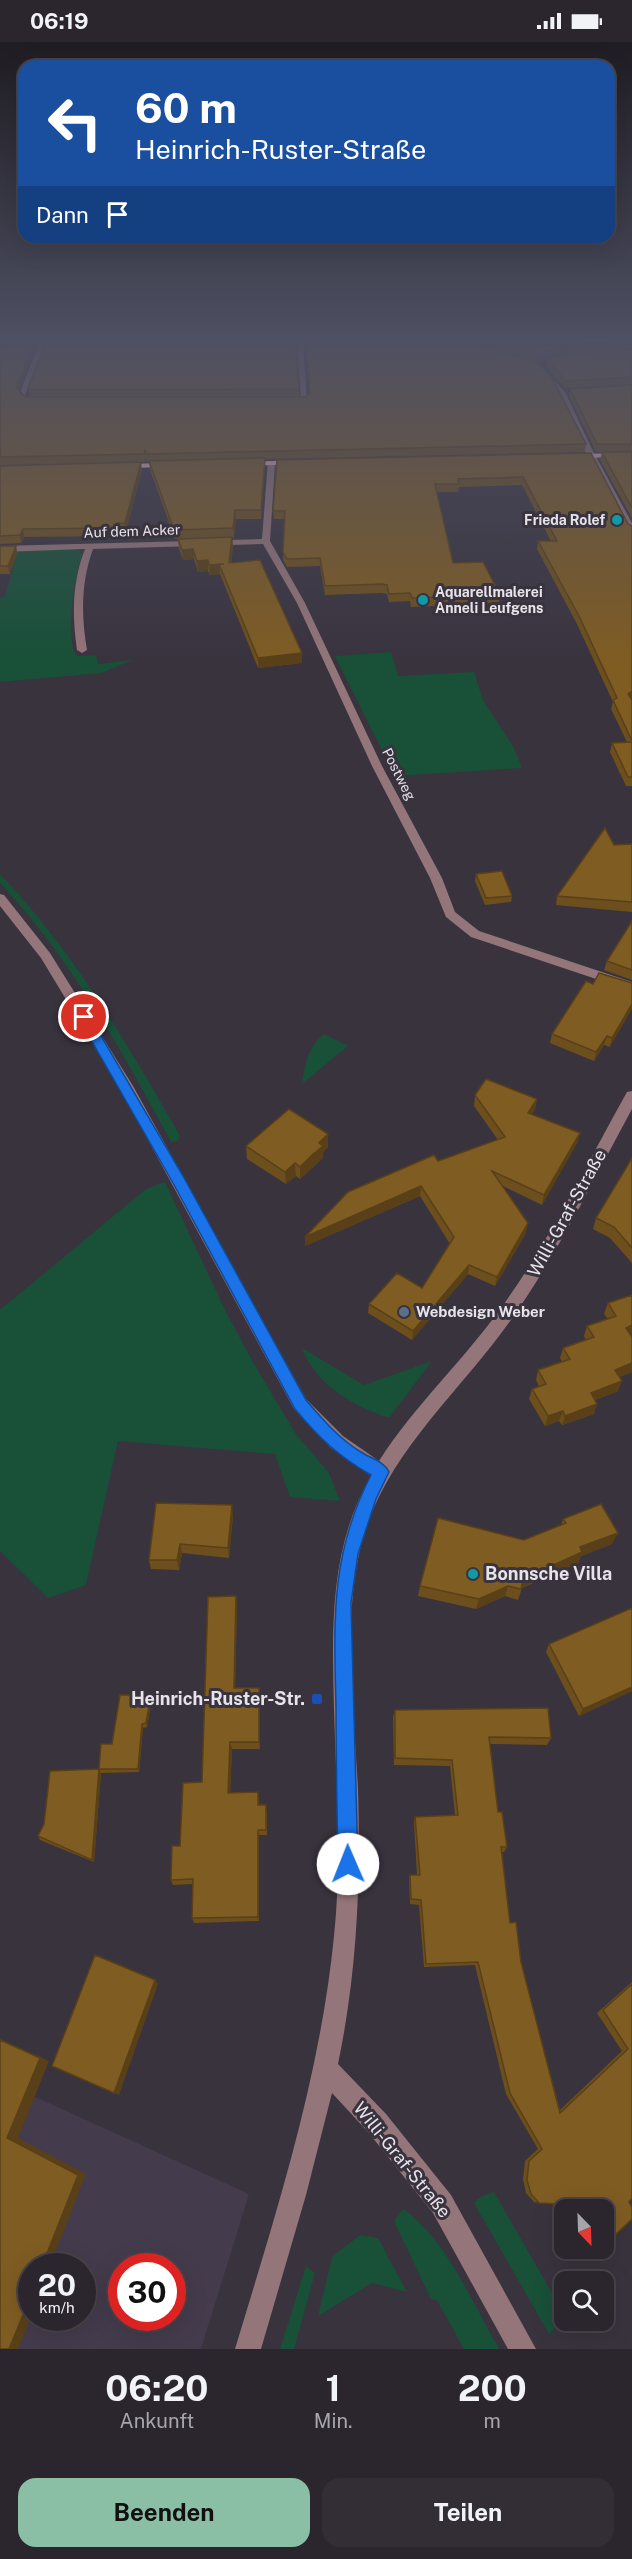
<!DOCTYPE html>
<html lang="de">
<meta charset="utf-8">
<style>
:root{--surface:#2b262e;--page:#332e36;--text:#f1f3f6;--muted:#a6a5aa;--line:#47434a;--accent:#8abfa5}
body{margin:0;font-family:"Public Sans",sans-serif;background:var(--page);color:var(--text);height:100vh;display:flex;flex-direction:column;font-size:22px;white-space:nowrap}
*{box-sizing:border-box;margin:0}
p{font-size:20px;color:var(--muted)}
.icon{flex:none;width:33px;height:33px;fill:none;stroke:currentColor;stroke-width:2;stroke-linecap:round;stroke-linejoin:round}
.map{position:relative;height:2307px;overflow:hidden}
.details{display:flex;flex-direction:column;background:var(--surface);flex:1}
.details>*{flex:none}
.guide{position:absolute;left:18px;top:18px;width:597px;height:183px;border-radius:18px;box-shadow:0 6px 24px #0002,0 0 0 2px var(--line);background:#1a4fa0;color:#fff;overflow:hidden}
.needle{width:39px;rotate:157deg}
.controls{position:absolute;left:554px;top:2157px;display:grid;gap:12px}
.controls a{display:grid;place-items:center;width:60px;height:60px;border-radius:12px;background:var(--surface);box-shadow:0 6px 24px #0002,0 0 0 2px var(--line);font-size:30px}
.speed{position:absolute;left:18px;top:2211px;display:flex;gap:12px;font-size:30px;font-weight:700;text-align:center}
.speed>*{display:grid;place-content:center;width:78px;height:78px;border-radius:50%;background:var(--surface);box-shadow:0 6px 24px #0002,0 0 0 2px var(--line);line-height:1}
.speed small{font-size:15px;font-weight:400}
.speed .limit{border:9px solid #d22;background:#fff;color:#111}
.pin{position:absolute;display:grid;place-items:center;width:51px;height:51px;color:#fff;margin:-26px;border:3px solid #fff;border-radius:50%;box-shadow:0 2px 6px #0007}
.me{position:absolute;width:66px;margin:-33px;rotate:359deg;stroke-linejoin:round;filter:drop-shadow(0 0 4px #0008)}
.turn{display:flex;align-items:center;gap:21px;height:126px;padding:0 18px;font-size:27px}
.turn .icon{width:78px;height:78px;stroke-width:2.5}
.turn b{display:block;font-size:42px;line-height:51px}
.then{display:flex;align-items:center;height:57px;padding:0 18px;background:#0003;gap:12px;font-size:22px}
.eta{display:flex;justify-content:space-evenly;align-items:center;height:102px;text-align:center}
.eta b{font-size:36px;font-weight:700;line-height:42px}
.action{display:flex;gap:12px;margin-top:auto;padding:12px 18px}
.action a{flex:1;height:69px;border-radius:18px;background:var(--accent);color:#111;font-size:24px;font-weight:700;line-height:69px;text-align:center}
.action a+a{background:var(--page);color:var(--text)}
.status{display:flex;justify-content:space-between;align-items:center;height:42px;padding:0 30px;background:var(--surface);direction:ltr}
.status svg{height:16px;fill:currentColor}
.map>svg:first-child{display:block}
.built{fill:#443b4c;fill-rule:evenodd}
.green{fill:#185038}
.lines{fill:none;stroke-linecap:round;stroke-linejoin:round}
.minor{fill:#947579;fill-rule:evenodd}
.major{fill:#f1b3bc;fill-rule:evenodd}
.wall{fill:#6d4f1d}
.shaded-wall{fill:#594018}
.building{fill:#7f5c22;stroke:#594018;stroke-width:1.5}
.route{fill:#1a73e8;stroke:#114b97;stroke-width:1.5}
.culture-dot{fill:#0f9aa8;stroke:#39333e;stroke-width:2}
.service-dot{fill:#5c6f8a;stroke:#39333e;stroke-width:2}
.transit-dot{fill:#1a4fb4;stroke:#39333e;stroke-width:2}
.labels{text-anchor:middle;stroke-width:6;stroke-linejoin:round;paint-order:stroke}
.far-poi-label{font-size:14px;font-weight:bold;fill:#e7e3ea;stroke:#39333e;text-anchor:end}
.far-street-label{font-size:14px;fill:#e7e3ea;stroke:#39333e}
.poi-label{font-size:15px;font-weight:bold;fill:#e7e3ea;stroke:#39333e;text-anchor:start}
.near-street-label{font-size:18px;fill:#e7e3ea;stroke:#39333e}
.near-poi-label{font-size:18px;font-weight:bold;fill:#e7e3ea;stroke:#39333e;text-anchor:start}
</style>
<div class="status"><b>06:19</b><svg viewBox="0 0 49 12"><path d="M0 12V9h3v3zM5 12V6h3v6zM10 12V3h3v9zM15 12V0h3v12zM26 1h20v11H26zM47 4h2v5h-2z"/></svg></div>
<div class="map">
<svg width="632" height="2307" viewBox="0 0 632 2307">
<rect width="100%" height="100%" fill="#39333e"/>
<path class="built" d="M0,2039L249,2152L201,2307H0ZM32,2224H82V2276H32ZM122,2224H172V2276H122Z"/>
<path class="green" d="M71,507L80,509L82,513C74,534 66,591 75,612L78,614L96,613L98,622L133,618L101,631L0,640V556L5,555L17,512L12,509Z
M391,610L398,634L474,630L483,658L514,706L522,726L395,734L335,614Z
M0,832C74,910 127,1001 180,1094L178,1099L171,1100C122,1009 71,917 0,841Z
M324,992L348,1004L302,1042C305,1022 308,1005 324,992Z
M165,1140L226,1270L253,1320L296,1392L329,1431L340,1459L290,1455L275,1412L118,1399L86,1543L48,1556L0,1509V1268L146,1147Z
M302,1306L364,1343L432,1319L389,1376C353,1364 316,1343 302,1306Z
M494,2150L564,2272V2277L549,2292L474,2161L482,2154Z
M403,2167C446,2196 473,2262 499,2307H464L437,2258L431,2257L394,2179Z
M360,2193L378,2196L407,2250L372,2241L318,2274L332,2215Z
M306,2224L315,2231L294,2307H280Z"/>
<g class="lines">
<path class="minor" d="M51,298L70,300L47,302L44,305L25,353L27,356L39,360L36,362L22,359L19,353L39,302L0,303V299Z
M275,298L328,300L303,301L307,359L285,358L301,356L297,301H277Z
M537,324H541L565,350L593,409L632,481V491L628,489L585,409L559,351Z
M268,419L275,421L270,499L305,561L382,724L442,836L455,870L479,889L632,940V949L471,895L446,875L430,836L372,724L297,561L263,502L93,507C81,540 81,573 87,608L82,611L77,608C72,573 72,540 85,507L0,510V504L262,497Z
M0,852L4,853L50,911L133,1044L306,1357L343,1394L379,1419C414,1364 463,1319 501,1266C550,1198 586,1123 627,1050L632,1049V1067C594,1137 559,1209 513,1275C461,1350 384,1412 361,1503C342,1582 354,1668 358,1747C361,1840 357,1931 338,2022L386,2072L451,2153L536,2307H508L433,2171L368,2090L332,2051L306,2153L261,2307H235C276,2171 320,2036 334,1894C342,1819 336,1742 334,1667C332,1586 329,1506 371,1434L331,1406L294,1367L122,1050L41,916L0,864Z"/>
<path class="major" d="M632,411V415L572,416L568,414L572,412Z
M296,418L299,422L245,424L241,422L245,420Z
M170,421L173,425L122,426L118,424L122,422Z"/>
</g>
<path class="wall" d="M0,298L36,305L19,348L25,355H305L310,351L305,298H632V306L569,310L537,319L510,313L482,302L586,402L585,410L265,417V425L261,477H236L234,495L232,496L233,505L231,521L302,621L258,626L220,532L210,533L208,529L198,530L194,517L183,518L179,507L178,497H175L150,428L149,419L147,420L145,416V420L0,423Z
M632,307V342L565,346L546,325L547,318Z
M632,343V409L596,410L569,354L570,347Z
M28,346L299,347V354L31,355L29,352Z
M602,410H632V476L600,418Z
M591,411L628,482L631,657L632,658V744H626L610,710L612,701L627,700L611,667L613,660L577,582L537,507L538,499H551L522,443L459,445L458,450H436L453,521L500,553L499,561L411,565L410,559L389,560L387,552L382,551L325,553L320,524L287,525L283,518L284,477H274L273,469Z
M0,424L142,428L126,489H118L117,494L24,495L21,501L0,502Z
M0,504H16L17,512L10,532H0Z
M632,802V870L556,863L557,854L614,803Z
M476,832L512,854L511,860L485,863L475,839Z
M632,879V938L604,928L607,919Z
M632,941L610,1005L604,1003L594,1019L550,1001L552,992L593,942Z
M475,1053L537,1057L535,1067L532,1072L580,1091L577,1101L542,1163L503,1144L526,1191L495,1244L468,1232L412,1298L368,1271L369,1262L422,1246L450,1202L420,1154L305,1204L438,1119L498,1098L474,1064Z
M246,1104L328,1105L323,1110V1116L300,1137L296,1134L286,1142L247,1117Z
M632,1116V1221L610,1196L593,1187L596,1176Z
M608,1261L632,1295V1330L619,1335L618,1349L595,1358L594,1372L562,1383L559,1379L545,1384L529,1357L532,1347L539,1344L536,1338L538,1328L562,1320L560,1316L563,1306L586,1298L584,1294L587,1284L608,1277L604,1272Z
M233,1473L229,1516L182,1511L179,1528L151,1527L149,1518Z
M563,1477L612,1502L581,1514L578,1521L522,1546L518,1558L505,1554L476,1567L418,1554L420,1544L524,1498L561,1483Z
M237,1563L235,1646L260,1654V1707H232L230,1751L259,1756V1763L267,1770V1793H259V1879L194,1881L192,1876L193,1842L173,1843L171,1838L202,1740Z
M549,1602L632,1649L579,1674L546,1610Z
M151,1653L152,1657L147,1685L143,1686L139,1730L101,1731L94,1820L40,1798L38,1794L99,1727L112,1702Z
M395,1668L551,1696L547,1703L490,1702L498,1770L507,1805L504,1810H502L510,1881L560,2068L622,2009L597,1971L632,1940V2156L629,2160L612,2196L605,2194L603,2190V2168H564V2181L552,2162L534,2160L526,2151L523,2137L525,2119L538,2107L506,2052L475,1923L424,1925L419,1863L410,1862L409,1838L410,1833H417L414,1781L415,1775L455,1773L450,1724L394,1723L393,1675Z"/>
<path class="shaded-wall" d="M35,298L36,305L17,352L16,345Z
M570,303L569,310L537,319L538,312Z
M265,416V425L261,477V468Z
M141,420L142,428L126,489L125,481Z
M235,468L236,477L234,495L233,486Z
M117,481L118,489L117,494L116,486Z
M23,487L24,495L21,501L20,493Z
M232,495L233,505L230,531L229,521Z
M16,504L17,512L10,532L8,524Z
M193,507L194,517L183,518L182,508Z
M208,518V529L198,530L197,519Z
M219,522L220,532L210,533L209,523L224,522Z
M302,611V621L258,626V616Z
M632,649V656L626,660L628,652Z
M632,962V967L610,1005L612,996Z
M607,994L604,1003L594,1019L596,1010Z
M537,1057L535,1067L526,1081L528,1071Z
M580,1091L577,1101L542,1163L544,1153Z
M328,1092V1105L323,1110V1116L300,1137V1125L319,1101Z
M295,1121L296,1134L286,1142L285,1130Z
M421,1144L420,1154L305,1204V1195Z
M528,1181L526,1191L495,1244L497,1235Z
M469,1223L468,1232L412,1298L413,1289Z
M632,1283V1292L622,1296L626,1286Z
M632,1321V1330L611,1338L615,1328Z
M622,1339L618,1349L587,1361L591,1351Z
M597,1362L594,1372L562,1383L565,1374Z
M563,1369L559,1379L545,1384L548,1374Z
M232,1463L233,1473L229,1516L228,1506Z
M618,1491L612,1502L581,1514L578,1521L519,1547L523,1537L580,1505Z
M180,1502L182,1511L179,1528L177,1518Z
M508,1544L505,1554L476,1567L479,1557Z
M236,1554L237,1563L235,1654L234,1646Z
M632,1645V1649L579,1674L583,1667Z
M259,1646L260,1654V1707L259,1700Z
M151,1653L152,1657L147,1685L146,1681Z
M142,1682L143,1686L139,1730L138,1727Z
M230,1700L232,1707L230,1757L228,1751Z
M99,1727L101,1731L94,1820L92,1818Z
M258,1788L259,1793V1879L258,1875Z
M155,1938L158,1942L119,2053L114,2051Z
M0,1997L49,2019L18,2096L86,2132L50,2224H42L7,2096Z
M32,2251V2272L18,2307H9Z"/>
<path class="building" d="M0,298H35L16,345L25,355H305L310,351L306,298H472L505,312L535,319L551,334L586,402L146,412L145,408L144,412L0,415Z
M205,298H295L299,347L30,348L28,346L47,299Z
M489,298H632V299L570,303L538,312L510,306Z
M632,307V335L566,339L547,318L570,311Z
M632,343V402H597L570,347Z
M602,410H632V466Z
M591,411L628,482L632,484V649L628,652L632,658V699L613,658L617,656L579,574L538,499H557L523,435L458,437L459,442H435L453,521L483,520L500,553L412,556L410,551L389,552L387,543L382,542L325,544L320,516L287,517L283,510L285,469H273L277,418Z
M265,416L261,468H235L233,486L174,488L149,419Z
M141,420L125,481H117L116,486L23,487L20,493L0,494V424Z
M232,495L229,521L260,518L302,611L258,616L219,522H224L209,523L208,518L197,519L193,507L182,508L178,497Z
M0,504H16L8,524H0Z
M632,700V735H628L612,701Z
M605,786L614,803L632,802V860L557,854Z
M502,829L512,854L486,856L476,832Z
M632,879V928L607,919Z
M599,931L632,941V962L612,996L607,994L596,1010L552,992L586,939L593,942Z
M486,1037L537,1057L528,1071L580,1091L544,1153L492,1129L528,1181L497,1235L469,1223L413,1289L369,1262L397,1231L422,1246L454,1195L421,1144L305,1195L348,1150L434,1113L438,1119L505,1095L475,1053Z
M289,1067L328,1092L319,1101L323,1104L311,1114L300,1125L295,1121L285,1130L246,1104Z
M632,1116V1206L614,1185L596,1176Z
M632,1253V1283L626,1286L632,1295V1321L615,1328L622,1339L591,1351L597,1362L565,1374L563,1369L548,1374L532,1347L546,1342L538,1328L570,1317L563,1306L594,1295L587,1284L616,1274L608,1261Z
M156,1461L232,1463L228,1506L180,1502L177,1518H149Z
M601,1462L618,1491L580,1505L582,1510L523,1537L521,1547L508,1544L479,1557L420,1544L438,1476L524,1498L566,1481L563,1477Z
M236,1554L234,1646H259V1700H230L228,1751L258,1750V1763H266V1788H258V1875L192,1876L193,1837L171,1838L172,1804H180L183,1741L202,1740L208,1555Z
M632,1566V1645L583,1667L549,1602Z
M120,1653H151L146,1681L142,1682L138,1727H99L101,1702H112Z
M548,1666L551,1696L489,1695L498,1770H502L507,1805H501L510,1881L516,1880L521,1920L560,2071L628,2007L603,1968L632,1942V2156L629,2160L632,2165V2177L612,2196L604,2183L603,2184V2168H564V2174L557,2162L539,2161L531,2152L527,2138L529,2119L542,2107L510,2051L478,1920L426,1922L421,1858L411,1857L410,1833H420L415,1775L458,1773L452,1718L395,1716V1668Z
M99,1727L92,1818L38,1794L44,1782L50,1729Z
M95,1913L155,1938L114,2051L52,2024Z
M0,1998L40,2016L7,2096L78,2133L42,2224H32V2251L9,2307H0Z"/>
<linearGradient id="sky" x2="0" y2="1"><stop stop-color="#1f1c22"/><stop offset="0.48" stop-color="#4e5063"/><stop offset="1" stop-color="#4e5063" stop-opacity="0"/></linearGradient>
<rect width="632" height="621" fill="url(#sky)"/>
<path class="route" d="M84,970L90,975L183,1134L306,1358C324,1379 341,1399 366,1413C374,1417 385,1421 389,1430L376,1457L358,1512L351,1561L358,1822L355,1829L348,1832L341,1829L338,1822C337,1770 336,1718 336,1666C334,1578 330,1513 371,1433C338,1414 319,1396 295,1367L173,1141L78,975Z"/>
<g class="culture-dot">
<circle cx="617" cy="478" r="6"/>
<circle cx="423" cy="558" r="6"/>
<circle cx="473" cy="1532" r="6"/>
</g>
<circle class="service-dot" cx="404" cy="1270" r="6"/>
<rect class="transit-dot" x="311" y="1651" width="12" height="12" rx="3"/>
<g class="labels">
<g class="far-poi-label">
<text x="605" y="483">Frieda Rolef</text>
<text x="435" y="555" text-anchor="start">Aquarellmalerei<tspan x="435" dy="16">Anneli Leufgens</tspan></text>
</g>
<g class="far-street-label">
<text transform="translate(132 489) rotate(-2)" y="5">Auf dem Acker</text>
<text transform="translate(399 732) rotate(63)" y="5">Postweg</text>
</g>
<g class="poi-label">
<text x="416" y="1275">Webdesign Weber</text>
</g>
<g class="near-street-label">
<text transform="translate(567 1171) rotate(-61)" y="6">Willi-Graf-Straße</text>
<text transform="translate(402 2118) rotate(51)" y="6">Willi-Graf-Straße</text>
</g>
<g class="near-poi-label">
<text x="485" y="1538">Bonnsche Villa</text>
<text x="305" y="1663" text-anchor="end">Heinrich-Ruster-Str.</text>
</g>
</g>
</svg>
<div class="controls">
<a><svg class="needle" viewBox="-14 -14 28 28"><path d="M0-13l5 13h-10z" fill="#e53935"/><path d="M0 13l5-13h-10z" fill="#a6a5aa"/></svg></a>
<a><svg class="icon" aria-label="search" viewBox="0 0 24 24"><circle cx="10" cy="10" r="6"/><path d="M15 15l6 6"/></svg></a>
</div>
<div class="speed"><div>20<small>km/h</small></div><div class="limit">30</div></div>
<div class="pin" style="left:84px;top:975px;background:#d93025"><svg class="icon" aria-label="arrive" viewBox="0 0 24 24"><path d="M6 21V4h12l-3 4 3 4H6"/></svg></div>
<svg class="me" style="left:348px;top:1822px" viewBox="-20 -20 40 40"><circle r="19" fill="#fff"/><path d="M0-13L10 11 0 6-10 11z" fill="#1a73e8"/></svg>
<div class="guide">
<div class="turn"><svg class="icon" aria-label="left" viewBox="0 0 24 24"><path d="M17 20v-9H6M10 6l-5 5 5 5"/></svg><div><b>60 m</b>Heinrich-Ruster-Straße</div></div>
<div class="then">Dann<svg class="icon" aria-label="arrive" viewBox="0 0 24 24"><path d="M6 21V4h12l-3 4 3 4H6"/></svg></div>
</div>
</div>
<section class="details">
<div class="eta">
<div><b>06:20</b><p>Ankunft</p></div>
<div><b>1</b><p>Min.</p></div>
<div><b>200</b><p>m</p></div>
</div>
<div class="action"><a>Beenden</a><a>Teilen</a></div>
</section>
